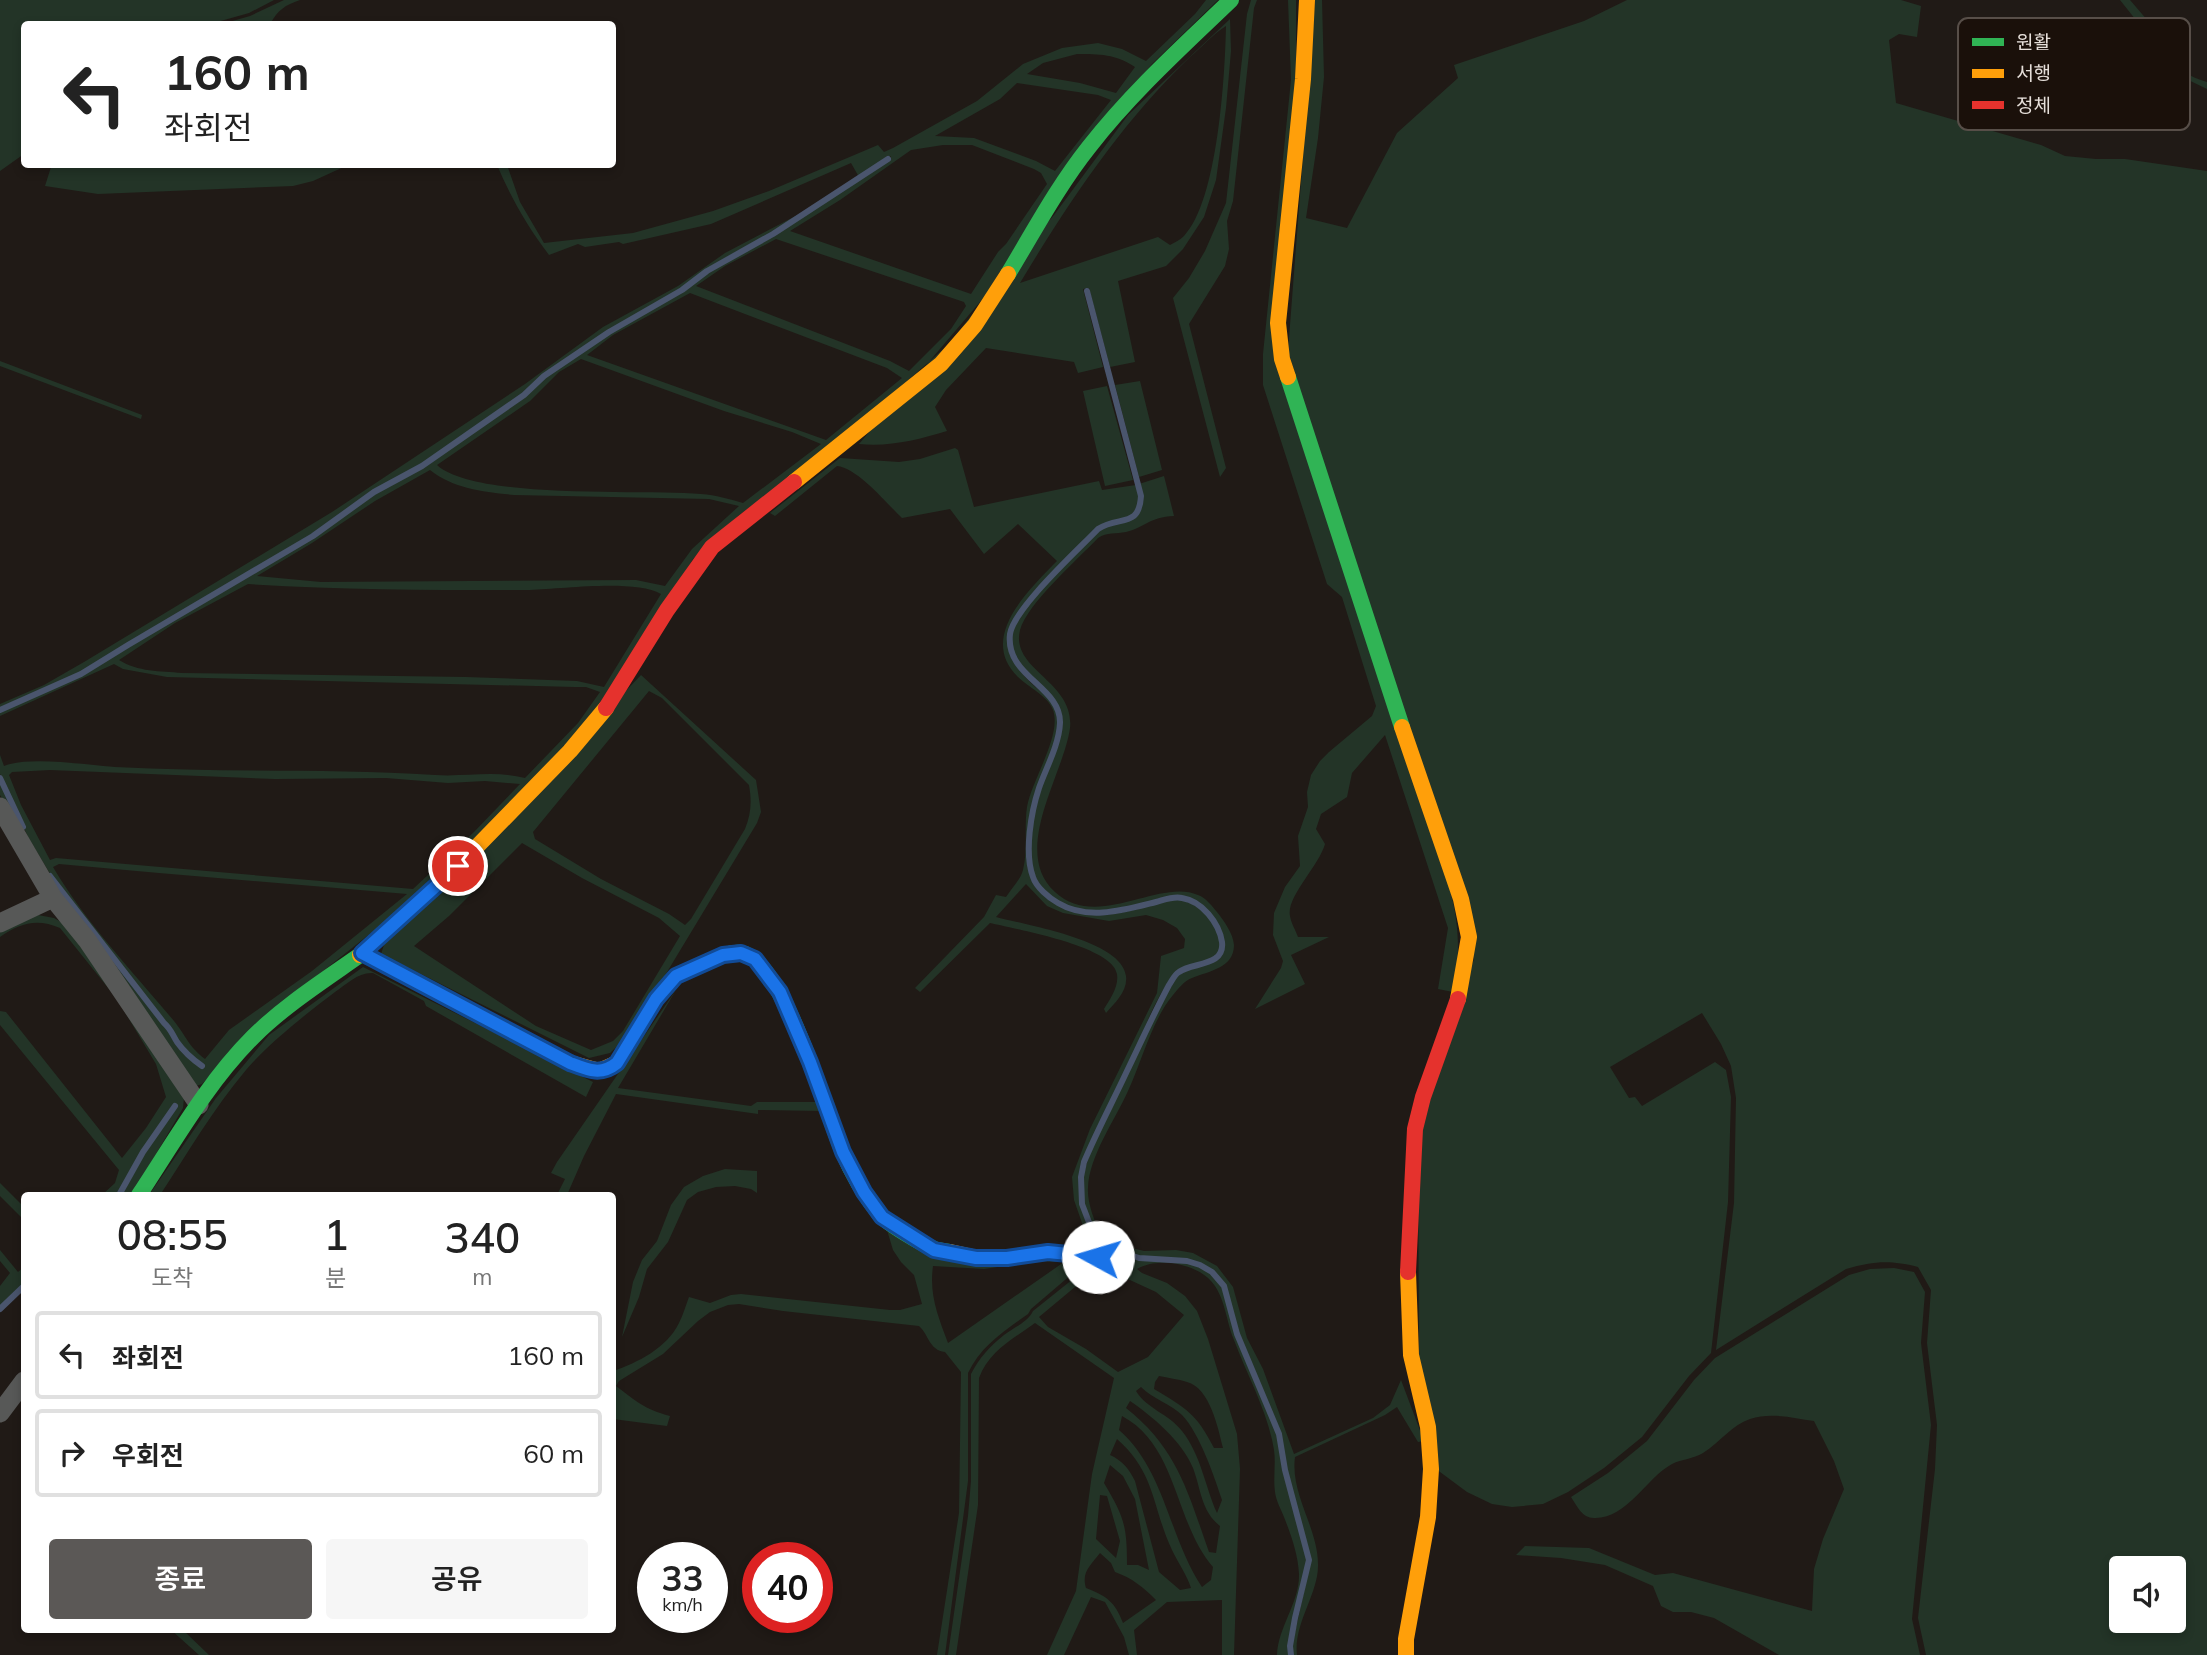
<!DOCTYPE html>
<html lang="ko">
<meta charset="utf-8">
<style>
:root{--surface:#fff;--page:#f6f6f6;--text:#222;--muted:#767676;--line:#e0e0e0;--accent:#5b5856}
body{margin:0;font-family:Mulish,"Noto Sans KR",sans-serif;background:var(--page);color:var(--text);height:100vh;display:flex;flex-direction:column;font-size:26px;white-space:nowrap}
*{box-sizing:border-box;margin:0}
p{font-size:23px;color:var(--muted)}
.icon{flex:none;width:38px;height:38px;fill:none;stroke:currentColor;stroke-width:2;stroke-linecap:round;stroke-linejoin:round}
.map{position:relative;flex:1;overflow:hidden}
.side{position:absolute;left:21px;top:1192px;width:595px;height:441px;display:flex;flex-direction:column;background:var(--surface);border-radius:7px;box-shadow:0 4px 10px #0003}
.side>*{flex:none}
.hud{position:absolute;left:21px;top:21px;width:595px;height:147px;border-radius:7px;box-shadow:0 4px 10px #0003;background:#fff;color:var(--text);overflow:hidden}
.controls{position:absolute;left:2109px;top:1556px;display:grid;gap:14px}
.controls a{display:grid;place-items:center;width:77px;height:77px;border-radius:7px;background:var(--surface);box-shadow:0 4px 10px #0003;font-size:35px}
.speed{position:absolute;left:637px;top:1542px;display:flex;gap:14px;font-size:35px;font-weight:700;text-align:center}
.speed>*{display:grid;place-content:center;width:91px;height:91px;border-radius:50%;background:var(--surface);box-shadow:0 4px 10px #0003;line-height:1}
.speed small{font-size:18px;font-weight:400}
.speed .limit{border:10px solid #d22;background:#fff;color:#111}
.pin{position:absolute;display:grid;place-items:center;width:60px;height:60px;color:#fff;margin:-30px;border:4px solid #fff;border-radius:50%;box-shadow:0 2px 7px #0007}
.me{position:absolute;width:77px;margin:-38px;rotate:276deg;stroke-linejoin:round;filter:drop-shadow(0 0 5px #0008)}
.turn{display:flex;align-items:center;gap:24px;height:147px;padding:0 28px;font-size:32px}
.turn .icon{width:91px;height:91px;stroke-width:2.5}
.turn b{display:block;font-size:49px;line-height:60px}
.eta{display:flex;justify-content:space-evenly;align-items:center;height:119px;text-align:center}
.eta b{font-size:42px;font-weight:600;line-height:49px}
.primary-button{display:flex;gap:14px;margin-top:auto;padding:14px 28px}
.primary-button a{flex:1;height:80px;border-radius:7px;background:var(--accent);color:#fff;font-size:28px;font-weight:600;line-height:80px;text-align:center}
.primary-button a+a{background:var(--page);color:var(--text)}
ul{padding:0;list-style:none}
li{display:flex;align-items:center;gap:21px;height:88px;margin:0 14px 10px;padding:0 14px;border:4px solid var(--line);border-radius:7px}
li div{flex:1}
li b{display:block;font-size:26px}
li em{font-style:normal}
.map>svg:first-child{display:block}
.green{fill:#233427;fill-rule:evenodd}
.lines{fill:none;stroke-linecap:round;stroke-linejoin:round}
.stream{stroke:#4a556d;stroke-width:6}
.street{stroke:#575857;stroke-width:19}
.fast{stroke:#30b455;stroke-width:16}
.slow{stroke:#ff9f0a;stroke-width:16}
.jam{stroke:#e5322d;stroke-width:16}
.route-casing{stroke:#114b97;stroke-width:18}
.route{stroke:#1a73e8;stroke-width:12}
.key{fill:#1a100a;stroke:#574e48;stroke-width:2}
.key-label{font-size:19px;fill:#e6dfda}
</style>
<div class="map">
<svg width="2207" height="1655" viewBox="0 0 2207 1655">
<rect width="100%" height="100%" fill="#201a16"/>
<path class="green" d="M0,0H274L249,13L210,24H24V154L0,171Z
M284,0H300C285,5 278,10 270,24H222L250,16Z
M1206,0H1218L1152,64L1069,163L1040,206L981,303L949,344L852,430L738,516L693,559L616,684L589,722L443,871L411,901L268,1015L202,1084L196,1086L192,1082L139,1002L55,891L0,795V782L26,838L46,873L163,1024C169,1029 169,1031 172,1038C178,1051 190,1061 201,1067L202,1065C192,1058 185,1051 178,1040C173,1033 172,1028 165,1022L49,872L28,837L0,774V755L4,766C29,756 87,765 115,767C222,773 329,768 435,775C466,777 495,770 525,778L578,723L600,692L586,687H575L167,677L123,669L114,664L0,716V712L82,676L129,647L314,537L375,494L423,467L525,396L545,377L610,333L683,292L708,272L774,235L889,160L891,156L859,177L851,163L711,224L623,244L619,242L585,247L578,244L549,255C527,226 511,198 497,165H507L520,202L544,243L633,233L713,211L769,191L878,145L884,152L893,148L977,101L1023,64L1062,48L1098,43L1122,49L1146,61L1195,14ZM1077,54C1099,54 1116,54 1135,67L1116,93L1080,83L1027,74L1043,63ZM1017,83L1098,95L1111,100L1055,171L1036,161L974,138L935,136L1000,99ZM943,145H972L1034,169L1041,173L1047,184L1006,244L998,252L971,294L790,231L840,200L911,150ZM776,239L964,302L966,306L951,329L909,371L890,361L696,286L725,266ZM690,293L887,368L902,378L826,440L587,355L613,335ZM581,359L724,411L792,432L821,444L743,503C729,499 716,495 701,494C644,489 475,500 437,465L530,401L559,372ZM430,470C454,489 484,492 514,495L709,499L739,506L692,549L665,586L636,580L321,582L257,576L312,543L375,501ZM248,584C341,590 436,590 530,590C562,589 635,579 661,594L604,687L577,681L466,677L182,673C160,671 138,672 119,660L175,623ZM50,770L275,779L386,778L448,783L485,781L520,784L474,832L413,889L56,858L50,860L21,805L9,775L12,772ZM59,864L159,873L407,894L312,971L229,1030L205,1059C189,1047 186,1036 174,1021C133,972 86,923 53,867Z
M1251,0H1257L1254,8L1233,201L1227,221L1229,249L1225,266L1189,324L1226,468L1220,477L1173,298L1189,278L1205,251L1226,203L1247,14Z
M1288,0H1296V80L1274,326L1278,371L1450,889C1459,924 1461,957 1453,992L1438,989L1448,928L1385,735L1352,773L1347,797L1321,814L1316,829L1325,844C1319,866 1286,897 1290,916C1291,923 1296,931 1298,937H1329L1291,955L1305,984L1255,1009L1281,968L1283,961L1273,935L1274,913L1285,887L1300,866L1298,836L1308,807L1307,792L1311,775L1320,761L1329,752L1372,716L1376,706L1342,597L1327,584L1263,385V354L1291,80Z
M1315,0H1322L1324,77L1318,138L1306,218L1347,228L1397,133L1458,78L1454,65L1584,21L1627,0H1901L1921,6L1917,37L1899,34L1889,40L1896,103L2041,145L2065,156L2096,159H2125L2207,171V1655H1926L1918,1618L1935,1469L1937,1425L1927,1343L1931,1290L1918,1267C1890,1260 1874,1261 1846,1269L1716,1350L1734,1203L1736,1098L1731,1066L1721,1044L1702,1013L1610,1067L1629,1098L1635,1097L1642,1106L1715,1062L1726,1070L1731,1097L1728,1202L1711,1353L1689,1376L1642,1437L1604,1468L1568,1492L1543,1504L1512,1507L1492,1504L1467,1492L1436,1469L1419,1357L1418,1135L1474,959L1288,351ZM2121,1568H2174V1620H2121Z
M2120,0H2130C2136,7 2142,14 2148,21C2168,50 2169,71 2207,82V89L2178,75L2165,65L2157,57L2151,39Z
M1230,19L1231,51L1226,108L1216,180L1204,217L1183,249L1166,266L1118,281L1135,362L1110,367L1089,288L1083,289L1103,367L1078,373L1074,362L986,348L946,390L935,407L947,431C917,440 890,447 859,444L1054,215L1128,115ZM1226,26C1225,75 1218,200 1184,236C1180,240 1175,242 1170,245L1158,237L1020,283C1068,203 1122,122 1190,57C1202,47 1213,34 1226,26Z
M52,164H348V165L313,181L293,186L98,194L45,186Z
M809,209L773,232L730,255L691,280L682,289L633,316L575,353L543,375L523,394L421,465L373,491L312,534L127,644L102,661L80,673L0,708V704L44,685L84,662L332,512L525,384L603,327L678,286L725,253Z
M0,361L142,415L141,419L0,366Z
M1140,381L1162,470L1139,477L1115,385Z
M1107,386L1133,480L1105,486L1083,391Z
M955,448L958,450L974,507L1099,481L1102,490L1136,485L1140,496L1135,514C1123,521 1110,520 1097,528C1076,549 1014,605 1009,633C1006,650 1017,668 1028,680C1041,693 1058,701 1058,721C1059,745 1042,770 1036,792C1029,813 1021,860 1032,880C1046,905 1078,917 1105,915C1128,913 1150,905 1172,899C1194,899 1225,922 1220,947C1217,969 1184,961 1172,976C1152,1004 1141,1038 1127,1068C1112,1099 1096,1130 1083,1161L1079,1177L1080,1205L1093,1239L1107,1247L1104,1249L1089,1243L1074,1200L1072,1177L1090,1129L1157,993L1161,956L1184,948L1185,939L1177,928L1163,920L1146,915L1109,921L1063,913L1047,906L1026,884L996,917C1025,925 1122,940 1126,976C1128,991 1115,1003 1106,1013L1104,1009C1110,999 1119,987 1117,974C1113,946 1015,929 990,923L920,992L915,988L984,917L996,895L1006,897C1011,889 1021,879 1023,870C1028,850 1024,827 1027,807C1032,779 1062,736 1053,710C1048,696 1028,687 1018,677C977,637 1030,589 1057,561L1018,524L984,554L950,509L902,518C887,504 858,468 837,466L775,516L770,513L840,458L899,462L920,459Z
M1164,476L1174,516C1149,517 1146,527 1126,532C1116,534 1107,532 1098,538C1078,559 1027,604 1020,630C1010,670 1075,681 1070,728C1064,774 1010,851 1055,892C1097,931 1159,878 1198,895C1206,898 1212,906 1217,912C1224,921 1233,933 1234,945C1234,968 1209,971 1192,978C1184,981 1178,989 1173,995C1152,1020 1142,1061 1128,1091C1115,1120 1089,1156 1088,1188C1087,1202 1094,1220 1100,1233L1096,1237C1080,1195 1077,1184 1095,1142C1106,1118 1118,1094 1129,1070C1143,1040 1156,1008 1174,980C1186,962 1227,971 1223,942C1221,922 1201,896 1179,896C1170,896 1162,899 1153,901C1123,909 1090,918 1060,903C1019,883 1028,825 1040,789C1047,768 1060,746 1061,724C1063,685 1001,673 1013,630C1021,604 1079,552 1099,530C1123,514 1152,528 1139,484Z
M641,675L756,780L761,812L757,823L629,1035L610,1053L589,1058L381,954L384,945ZM649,691L662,698L749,785C752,802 751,814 745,829L691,919L685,925L669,914L601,879L535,839L533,832ZM522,843L582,878L659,918L680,936L623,1031L613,1041L591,1050L536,1026L414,946L449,916Z
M38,915L54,918L72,928L184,1098L183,1108L132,1195H121L132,1174L176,1105L157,1128L118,1195H102L115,1183L119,1170L0,1025V1011L6,1012L122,1158L146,1128L166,1097L156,1064L117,999L60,928C37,918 20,923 0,937V929Z
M363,967L593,1082L586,1097L426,1006L424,1001L373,973C358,972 347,984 335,992C307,1013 268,1044 246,1070C213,1109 187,1154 160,1195H149L216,1098L269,1035Z
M676,990L618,1088L751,1106L757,1102H819L823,1111L758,1110V1114L616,1094L584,1156L567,1195H557L565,1179L551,1173L557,1162Z
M725,1169L757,1171V1193L751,1189L735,1186L716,1187L698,1192L687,1200L668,1242L647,1269L639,1297L622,1337L633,1282L642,1260L657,1241L671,1205L684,1187L703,1176Z
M0,1183L24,1207V1220L0,1196Z
M887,1230C909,1244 936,1258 963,1261C973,1263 986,1264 996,1263C1020,1260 1061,1245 1079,1268L1031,1309L1028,1314C1004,1331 981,1346 968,1373V1481L945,1655H937L959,1513L961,1372L945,1352C929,1350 929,1335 919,1326L783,1311L739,1304L728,1305L710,1312L698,1321L663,1354L619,1381L616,1386C636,1401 644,1409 670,1416L667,1426L613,1419V1371C637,1363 667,1348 679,1323C683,1315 686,1305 689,1297L710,1303L731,1295L741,1294L890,1310H900L922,1304L914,1275L901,1262L893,1250ZM1039,1261L1064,1262L948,1343C938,1316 929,1295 933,1266L984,1269Z
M1127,1244L1132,1248L1144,1251L1176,1250L1193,1253L1217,1266L1233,1287L1247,1338L1263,1369L1294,1454L1373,1418L1390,1405L1401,1380L1424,1441L1418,1442L1397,1407L1385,1415L1295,1457C1290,1494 1318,1528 1318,1564C1319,1593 1293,1624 1297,1655H1293L1292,1646L1311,1560L1286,1470L1281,1434L1238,1333L1225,1286L1213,1271L1201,1263L1187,1259L1139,1257L1115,1249Z
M0,1250L18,1272L24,1267V1283L0,1306V1286L10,1273L0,1261Z
M1113,1251L1138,1260L1187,1262L1199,1266L1211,1273L1222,1287L1235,1334L1277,1435L1283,1470L1308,1560L1294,1618L1289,1646L1290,1655H1277C1278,1627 1300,1602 1299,1574C1298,1554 1291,1535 1284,1517C1281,1509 1276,1501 1275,1492C1273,1478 1276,1464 1274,1450C1268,1412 1247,1375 1234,1340C1226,1321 1225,1296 1211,1281C1195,1263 1157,1257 1137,1269L1142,1273L1167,1283L1185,1296L1197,1311L1208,1339L1237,1434L1240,1469L1234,1655H1222V1600L1167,1602L1134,1630L1137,1655H1129L1124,1637L1105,1602L1091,1597L1064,1655H1047L1076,1591L1092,1474L1114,1378L1035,1323C1013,1339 989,1351 979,1378L978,1505L956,1655H948L968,1516L971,1481V1374C979,1358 990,1346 1004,1335C1013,1328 1028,1322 1033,1311L1098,1259ZM1119,1275L1156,1292L1184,1315L1148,1357L1118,1372L1086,1349L1048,1327L1039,1317L1075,1287H1098ZM1159,1376C1168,1378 1178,1379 1187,1382C1210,1388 1218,1428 1223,1448H1214C1196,1413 1187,1409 1154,1389L1155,1382ZM1141,1387C1153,1399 1171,1404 1182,1415C1200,1434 1214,1476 1222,1500L1217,1513C1205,1486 1201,1455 1182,1431C1169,1414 1147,1409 1136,1391ZM1130,1401C1153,1417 1182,1441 1193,1468C1201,1489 1201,1511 1220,1526L1216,1553L1209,1552C1188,1493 1178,1449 1126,1408ZM1122,1416C1178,1446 1174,1522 1213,1567L1211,1580L1202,1587C1169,1538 1165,1470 1119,1430ZM1117,1439C1156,1473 1152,1508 1172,1550C1178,1563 1187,1575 1191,1588L1180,1590L1159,1572L1135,1481C1129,1469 1123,1461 1110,1455ZM1110,1465L1123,1476L1135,1499L1149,1570L1138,1565H1127C1127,1525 1124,1517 1104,1483ZM1100,1495L1107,1496L1120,1541L1116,1558L1096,1539ZM1100,1553L1111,1563L1115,1572C1132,1578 1143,1587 1156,1600L1123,1623C1115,1602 1107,1596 1086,1588C1081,1572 1091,1565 1100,1553Z
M1894,1268L1914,1272L1925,1292L1921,1343L1931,1425L1912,1619L1920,1655H1779L1714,1618L1691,1612H1673L1661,1606L1653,1586L1605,1565L1561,1558L1516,1555L1525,1546L1589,1548L1655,1575L1673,1573L1812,1611L1814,1569L1823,1539L1844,1489L1834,1461L1814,1421C1793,1418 1771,1412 1750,1419C1732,1425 1720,1442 1703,1453C1693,1459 1682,1459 1672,1464C1646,1478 1627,1519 1594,1518C1582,1518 1577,1506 1571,1497L1608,1473L1647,1441L1694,1380L1715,1358L1849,1275L1870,1269Z
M170,1629H182L209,1655H199Z"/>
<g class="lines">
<path class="stream" d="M1087,291L1141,496C1139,529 1119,515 1098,529C1078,550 1014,608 1010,634C1005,677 1061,686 1060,723C1059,745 1046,768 1039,788C1031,812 1024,853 1033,877C1036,887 1049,898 1058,903C1088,921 1124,910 1156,902C1164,900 1173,896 1182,898C1202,901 1219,923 1222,942C1225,967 1192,962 1179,972C1174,975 1172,981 1169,985C1154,1013 1141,1042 1127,1071C1113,1101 1097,1131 1084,1162L1081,1177L1082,1204L1095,1238L1109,1247
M0,710L81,674L128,645L313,536L374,492L422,466L524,395L544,376L609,332L682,290L707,271L773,234L888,159
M0,778L23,827
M50,876L164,1023C171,1029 172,1034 177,1042C184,1052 192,1059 202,1066
M119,1195L143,1152L175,1106
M1115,1250L1139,1258L1187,1261L1200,1265L1212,1272L1224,1286L1237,1334L1279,1434L1285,1470L1309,1560L1295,1618L1290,1646L1291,1655
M0,1309L24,1286"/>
<path class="street" d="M0,807L53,898L87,940L199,1105
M0,923L53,898
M0,1413L24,1381"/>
<path class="fast" d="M1008,274C1034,231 1058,186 1089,147C1131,93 1182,47 1231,0
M1288,377L1402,727
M706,963C717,958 730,951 742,953C783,961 826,1111 842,1150C851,1172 865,1196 880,1215C888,1224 922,1244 934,1249C939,1251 945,1251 950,1252
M139,1195C174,1142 207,1083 253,1037C284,1006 323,981 360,955"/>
<path class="slow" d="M1288,377L1282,359L1278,323L1303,79L1307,0
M794,482L941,364L975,325L1008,274
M1402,727L1461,899L1469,937L1458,999
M362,953L570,1063L599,1071L617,1063L656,999L676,976L706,963
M360,955L458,866L570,751L606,708
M950,1252L977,1258H1007L1048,1252L1098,1257
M1406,1655V1639L1428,1517L1431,1469L1428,1427L1411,1355L1408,1272"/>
<path class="jam" d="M606,708L667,610L712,547L794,482
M1408,1272L1415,1129L1423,1097L1458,999"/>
</g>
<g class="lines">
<g class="route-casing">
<path id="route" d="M458,866L362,953L570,1063C588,1070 601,1076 617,1063L656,999L676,976L723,955L741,953L755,959L780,992L810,1062L843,1152L864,1192L882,1217L934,1250L976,1258H1007L1048,1252L1098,1257"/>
</g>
<use href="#route" class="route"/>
</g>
<rect x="1958" y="18" width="232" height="112" rx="10" class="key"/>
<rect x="1972" y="38" width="32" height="8" fill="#30b455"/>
<rect x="1972" y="69" width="32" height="9" fill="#ff9f0a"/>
<rect x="1972" y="101" width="32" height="8" fill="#e5322d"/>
<g class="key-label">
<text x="2016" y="49">원활</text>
<text x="2016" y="80">서행</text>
<text x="2016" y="112">정체</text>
</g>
</svg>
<div class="controls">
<a><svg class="icon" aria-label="sound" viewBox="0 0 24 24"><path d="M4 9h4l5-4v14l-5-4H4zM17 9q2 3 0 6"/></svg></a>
</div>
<div class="speed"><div>33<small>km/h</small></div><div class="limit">40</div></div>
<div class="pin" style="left:458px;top:866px;background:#d93025"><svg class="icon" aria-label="arrive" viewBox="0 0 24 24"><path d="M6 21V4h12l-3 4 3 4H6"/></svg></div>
<svg class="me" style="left:1098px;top:1257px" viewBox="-20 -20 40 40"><circle r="19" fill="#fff"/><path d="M0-13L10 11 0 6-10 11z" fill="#1a73e8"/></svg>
<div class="hud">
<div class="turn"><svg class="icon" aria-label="left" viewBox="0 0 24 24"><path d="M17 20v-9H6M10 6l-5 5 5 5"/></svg><div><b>160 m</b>좌회전</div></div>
</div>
<section class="side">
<div class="eta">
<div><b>08:55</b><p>도착</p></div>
<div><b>1</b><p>분</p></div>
<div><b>340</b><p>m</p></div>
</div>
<ul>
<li><svg class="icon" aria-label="left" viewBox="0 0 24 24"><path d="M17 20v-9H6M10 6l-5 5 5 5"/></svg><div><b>좌회전</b></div><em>160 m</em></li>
<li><svg class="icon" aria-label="right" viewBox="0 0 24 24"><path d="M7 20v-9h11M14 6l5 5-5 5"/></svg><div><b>우회전</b></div><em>60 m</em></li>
</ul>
<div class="primary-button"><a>종료</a><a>공유</a></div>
</section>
</div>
